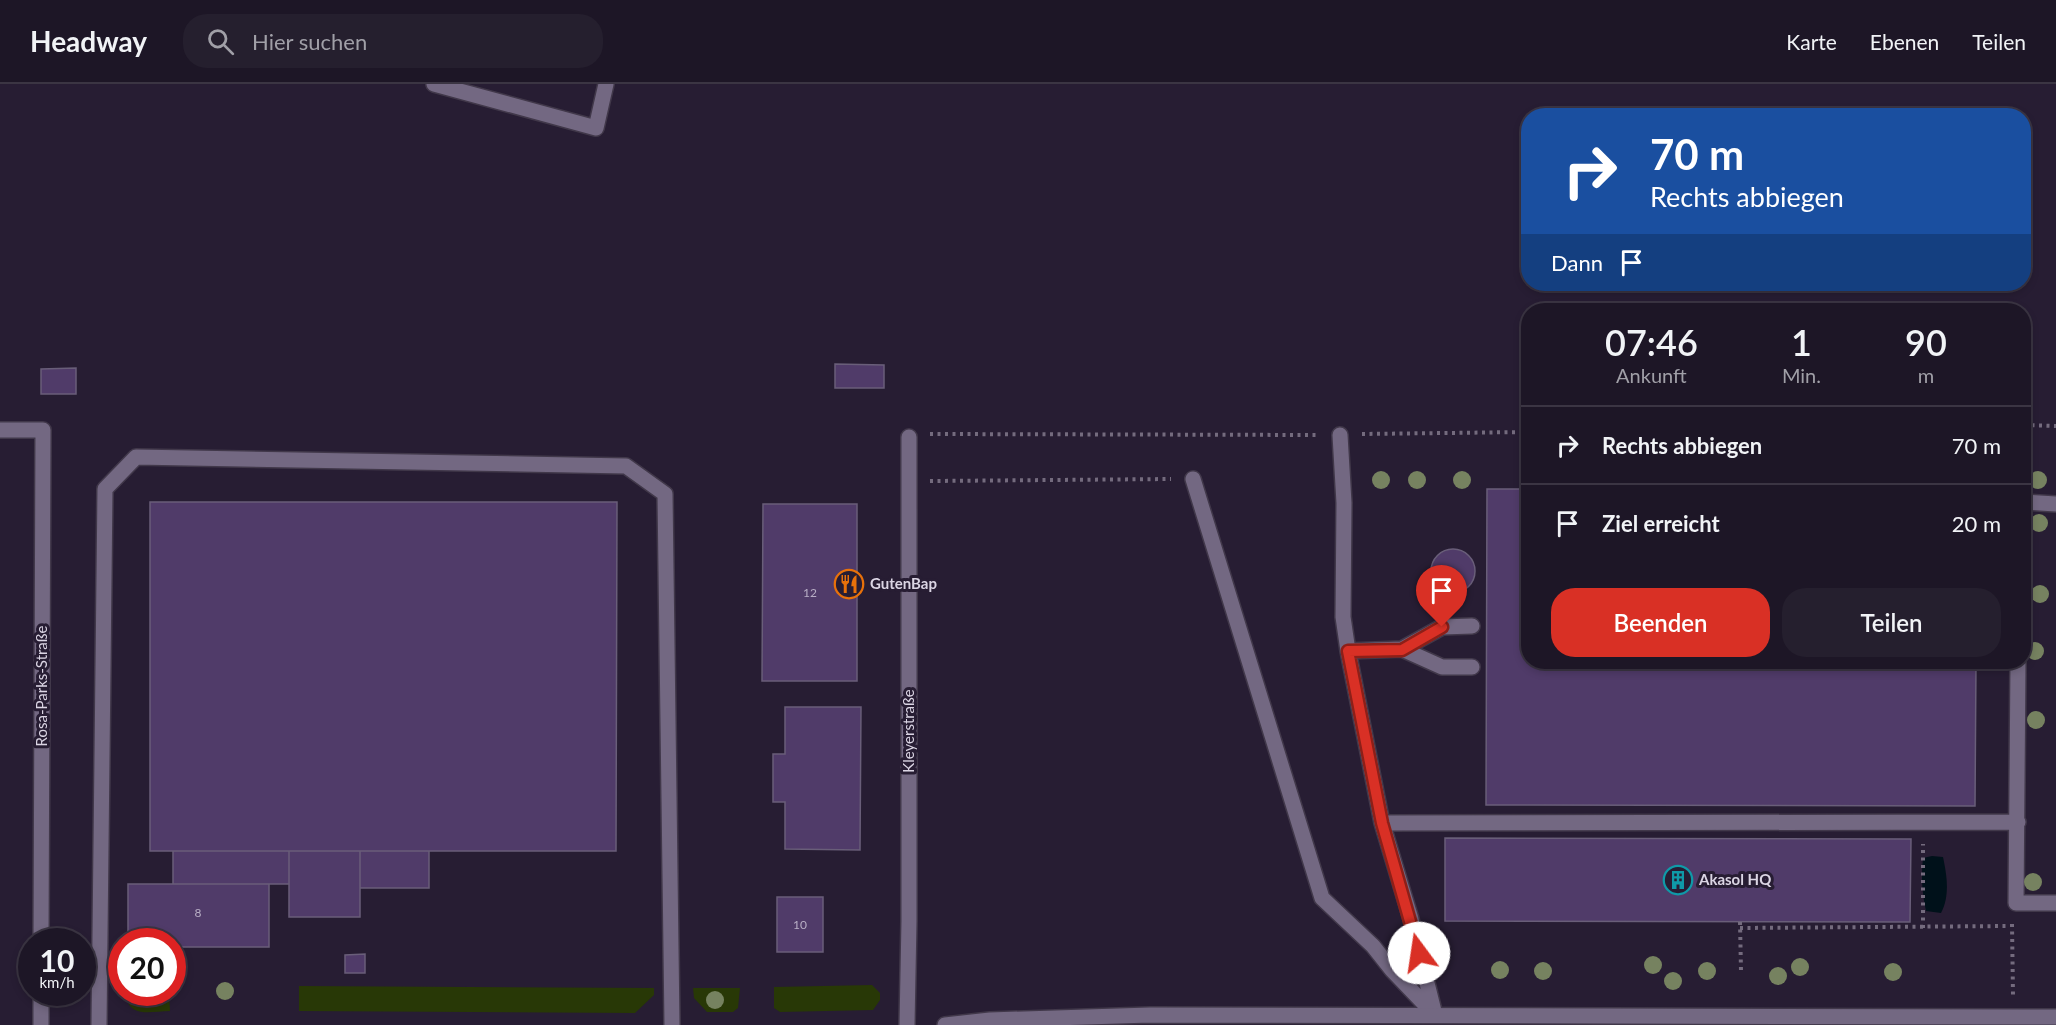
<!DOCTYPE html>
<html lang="de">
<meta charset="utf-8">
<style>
:root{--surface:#1d1626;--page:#251f2e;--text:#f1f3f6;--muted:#a09fa7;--line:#3b3543;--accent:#d93025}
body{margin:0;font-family:Lato,sans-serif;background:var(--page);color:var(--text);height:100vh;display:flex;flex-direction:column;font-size:22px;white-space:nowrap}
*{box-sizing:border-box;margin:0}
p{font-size:20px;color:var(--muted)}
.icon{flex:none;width:33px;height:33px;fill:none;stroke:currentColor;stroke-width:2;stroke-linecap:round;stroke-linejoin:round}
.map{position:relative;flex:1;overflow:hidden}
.panel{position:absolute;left:1521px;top:219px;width:510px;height:366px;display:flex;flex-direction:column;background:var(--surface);border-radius:24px;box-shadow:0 3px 9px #0003,0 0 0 2px var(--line)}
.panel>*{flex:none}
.top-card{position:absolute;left:1521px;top:24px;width:510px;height:183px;border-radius:24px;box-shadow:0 3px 9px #0003,0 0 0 2px var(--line);background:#1a4fa0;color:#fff;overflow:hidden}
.speed{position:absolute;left:18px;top:844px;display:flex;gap:12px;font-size:30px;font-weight:700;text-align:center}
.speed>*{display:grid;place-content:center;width:78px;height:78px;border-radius:50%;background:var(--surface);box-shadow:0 3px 9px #0003,0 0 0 2px var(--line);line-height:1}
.speed small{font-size:15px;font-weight:400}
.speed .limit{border:9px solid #d22;background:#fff;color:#111}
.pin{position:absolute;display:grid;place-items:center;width:51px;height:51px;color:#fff;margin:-62px -26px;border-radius:50% 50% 50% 0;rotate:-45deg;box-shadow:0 0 6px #0007}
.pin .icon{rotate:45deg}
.me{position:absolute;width:66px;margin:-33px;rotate:346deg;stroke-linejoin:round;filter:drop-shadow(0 0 4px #0008)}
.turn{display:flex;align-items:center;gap:21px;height:126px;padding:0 30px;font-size:27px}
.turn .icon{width:78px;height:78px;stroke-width:2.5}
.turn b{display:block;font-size:42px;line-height:51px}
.then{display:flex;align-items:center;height:57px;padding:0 30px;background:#0003;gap:12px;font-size:22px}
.eta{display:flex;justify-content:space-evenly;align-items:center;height:102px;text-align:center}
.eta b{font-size:36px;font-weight:600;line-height:42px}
.primary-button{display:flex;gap:12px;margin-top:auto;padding:12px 30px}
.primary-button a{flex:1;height:69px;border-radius:24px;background:var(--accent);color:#fff;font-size:24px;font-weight:600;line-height:69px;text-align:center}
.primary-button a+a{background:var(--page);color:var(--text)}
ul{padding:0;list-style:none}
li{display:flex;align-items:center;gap:18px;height:78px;padding:0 30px;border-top:2px solid var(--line)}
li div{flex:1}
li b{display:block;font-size:22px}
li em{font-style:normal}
header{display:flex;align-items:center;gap:36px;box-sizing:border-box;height:84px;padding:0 30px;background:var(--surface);border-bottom:2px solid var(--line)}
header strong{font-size:28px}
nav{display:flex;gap:33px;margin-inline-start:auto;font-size:21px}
.search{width:420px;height:54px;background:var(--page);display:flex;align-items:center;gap:15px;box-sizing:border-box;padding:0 21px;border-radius:24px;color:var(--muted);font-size:22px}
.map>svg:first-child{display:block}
.green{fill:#283806}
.water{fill:#00111a}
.building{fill:#503b69;stroke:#695e79;stroke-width:1.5}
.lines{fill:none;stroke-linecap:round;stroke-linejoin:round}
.service-casing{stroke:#41384a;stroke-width:18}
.minor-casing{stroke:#41384a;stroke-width:18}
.path{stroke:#746b7e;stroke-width:4;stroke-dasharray:3 4.5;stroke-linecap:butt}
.service{stroke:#736882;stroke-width:15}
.minor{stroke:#736882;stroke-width:15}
.tree{fill:#768260}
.route-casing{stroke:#8d1f18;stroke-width:15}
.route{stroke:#d93025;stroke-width:10}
.labels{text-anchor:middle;stroke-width:6;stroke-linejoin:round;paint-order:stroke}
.number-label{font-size:12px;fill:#b8aec5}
.poi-label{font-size:15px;font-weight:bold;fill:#dbd5e4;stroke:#271d33;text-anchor:start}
.street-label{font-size:15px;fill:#dbd5e4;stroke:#271d33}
</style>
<header>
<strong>Headway</strong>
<div class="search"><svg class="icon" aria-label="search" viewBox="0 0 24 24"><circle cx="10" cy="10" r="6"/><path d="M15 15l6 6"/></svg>Hier suchen</div>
<nav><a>Karte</a><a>Ebenen</a><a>Teilen</a></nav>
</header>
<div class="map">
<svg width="2056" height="941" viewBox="0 0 2056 941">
<rect width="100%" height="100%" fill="#271d33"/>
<path class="green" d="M872,901L880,909V916L873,926L780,928L774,924V903Z
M299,902L654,904V911L635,929L299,927Z
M693,904H740L738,924L733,928H707L694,914Z
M131,909H169L170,927C152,927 133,934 126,915L131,912Z"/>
<path class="water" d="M1932,772L1943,773C1947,792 1950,812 1941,829L1926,827C1922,809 1921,793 1923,774Z"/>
<path class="building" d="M835,280L884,281V304H835Z
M76,284V310H41V285Z
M1487,405H1528V578H1976L1975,722L1486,721Z
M150,418H617L616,767H150Z
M763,420H857V597H762Z
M1431 487a22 22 0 1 1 44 0a22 22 0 1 1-44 0Z
M785,623H861L860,766L785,765V718H773V670H785Z
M1445,754L1911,755L1910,838L1445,837Z
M173,767H289V800H173Z
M289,767H360V833H289Z
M360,767H429V804H360Z
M128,800H269V863H172V858H128Z
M777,813H823V868H777Z
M365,870V889H345V871Z"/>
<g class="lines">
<g class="service-casing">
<path id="service" d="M434,0L596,44L606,0
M1340,351L1344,419L1343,533L1348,567L1382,739L1411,835L1435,931
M1193,395L1322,814L1373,862L1392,886L1435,931
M2024,418L2056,420
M1348,567L1402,565
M2018,578L2016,819H2056
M1472,583H1442L1402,565L1442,543L1472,542
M1382,739L2018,738
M99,941L105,405L136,373L626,382L665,410L672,941"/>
</g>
<g class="minor-casing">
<path id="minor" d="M0,346H43L41,858
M41,941V909
M907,941L909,837V353
M945,941L990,936L1150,931L2056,933"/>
</g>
<path class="path" d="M2024,341L2056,342
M930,350L1319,351
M1362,350L1528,348
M930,397L1171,395
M1740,838L1741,887
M2012,840L2013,911
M1740,844L2008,842
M1923,844V760"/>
<use href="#service" class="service"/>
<use href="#minor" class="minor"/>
</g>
<g class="tree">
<circle cx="1381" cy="396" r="9"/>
<circle cx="1417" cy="396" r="9"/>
<circle cx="1462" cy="396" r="9"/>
<circle cx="2038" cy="396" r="9"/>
<circle cx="2039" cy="439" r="9"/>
<circle cx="2040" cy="510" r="9"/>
<circle cx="2035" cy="567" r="9"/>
<circle cx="2036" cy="636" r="9"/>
<circle cx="2033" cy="798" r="9"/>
<circle cx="1653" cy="881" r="9"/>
<circle cx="1800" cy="883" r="9"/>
<circle cx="1500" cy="886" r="9"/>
<circle cx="1543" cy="887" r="9"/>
<circle cx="1707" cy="887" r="9"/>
<circle cx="1893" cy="888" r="9"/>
<circle cx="1778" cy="892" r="9"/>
<circle cx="1673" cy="897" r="9"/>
<circle cx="225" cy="907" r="9"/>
<circle cx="715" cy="916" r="9"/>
</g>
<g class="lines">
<g class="route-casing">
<path id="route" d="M1419,869L1382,739L1348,567L1402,566L1442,543"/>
</g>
<use href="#route" class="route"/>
</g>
<defs>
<g id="restaurant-ring" transform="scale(1.5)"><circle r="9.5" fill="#271d33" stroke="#e8710a" stroke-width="1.5"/><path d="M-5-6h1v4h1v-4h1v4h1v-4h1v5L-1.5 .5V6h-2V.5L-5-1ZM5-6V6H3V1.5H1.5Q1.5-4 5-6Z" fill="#e8710a"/></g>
<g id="building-ring" transform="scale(1.5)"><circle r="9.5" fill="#271d33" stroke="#0f9aa8" stroke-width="1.5"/><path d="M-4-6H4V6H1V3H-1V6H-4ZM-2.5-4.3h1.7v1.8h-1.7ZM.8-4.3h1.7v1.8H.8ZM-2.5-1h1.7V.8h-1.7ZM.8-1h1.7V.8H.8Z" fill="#0f9aa8"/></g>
</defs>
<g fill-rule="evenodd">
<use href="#restaurant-ring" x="849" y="500"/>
<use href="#building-ring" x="1678" y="796"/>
</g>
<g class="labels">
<g class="number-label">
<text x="810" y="513">12</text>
<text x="198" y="833">8</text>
<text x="800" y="845">10</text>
</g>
<g class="poi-label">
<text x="870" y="505">GutenBap</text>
<text x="1699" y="801">Akasol HQ</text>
</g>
<g class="street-label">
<text transform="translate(42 602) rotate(-90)" y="5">Rosa-Parks-Straße</text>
<text transform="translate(909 647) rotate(-90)" y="5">Kleyerstraße</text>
</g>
</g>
</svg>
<div class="speed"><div>10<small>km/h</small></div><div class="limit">20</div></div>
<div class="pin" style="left:1442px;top:543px;background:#d93025"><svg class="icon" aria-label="arrive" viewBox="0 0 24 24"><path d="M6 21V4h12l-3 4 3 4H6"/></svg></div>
<svg class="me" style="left:1419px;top:869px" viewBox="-20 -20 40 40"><circle r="19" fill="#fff"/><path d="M0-13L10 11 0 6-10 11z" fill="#d93025"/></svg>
<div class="top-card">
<div class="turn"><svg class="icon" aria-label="right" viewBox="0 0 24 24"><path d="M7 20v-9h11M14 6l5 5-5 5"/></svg><div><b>70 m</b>Rechts abbiegen</div></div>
<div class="then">Dann<svg class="icon" aria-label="arrive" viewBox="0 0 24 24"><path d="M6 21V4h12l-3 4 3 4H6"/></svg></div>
</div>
<section class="panel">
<div class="eta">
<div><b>07:46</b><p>Ankunft</p></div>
<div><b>1</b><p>Min.</p></div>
<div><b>90</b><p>m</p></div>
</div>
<ul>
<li><svg class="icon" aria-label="right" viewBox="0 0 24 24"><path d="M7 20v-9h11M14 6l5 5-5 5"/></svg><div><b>Rechts abbiegen</b></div><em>70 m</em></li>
<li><svg class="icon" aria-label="arrive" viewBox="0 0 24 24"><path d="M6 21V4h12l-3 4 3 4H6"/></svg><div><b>Ziel erreicht</b></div><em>20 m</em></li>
</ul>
<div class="primary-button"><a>Beenden</a><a>Teilen</a></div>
</section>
</div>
